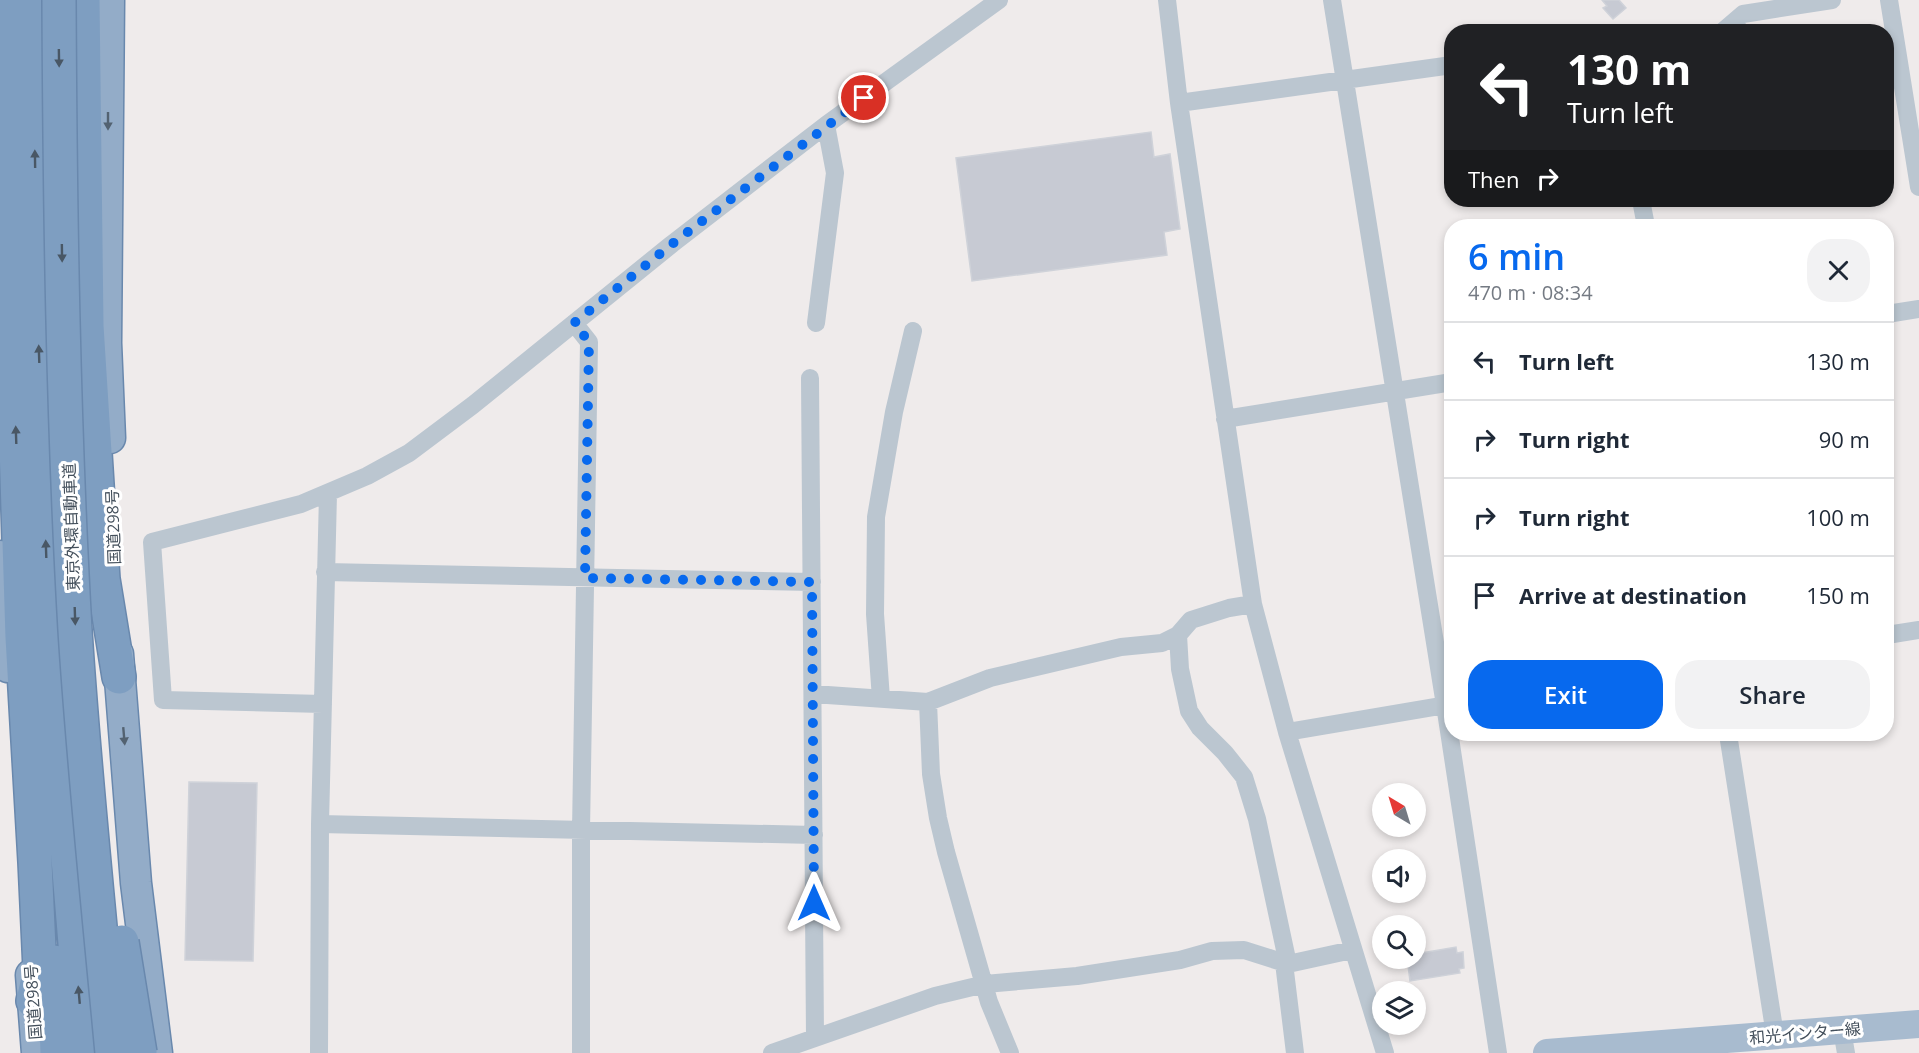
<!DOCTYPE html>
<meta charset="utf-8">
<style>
:root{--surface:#fff;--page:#f2f2f3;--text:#1f2937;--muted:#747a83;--line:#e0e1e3;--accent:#0769ee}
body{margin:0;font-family:"Open Sans","Noto Sans JP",sans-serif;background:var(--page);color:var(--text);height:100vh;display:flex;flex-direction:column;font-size:22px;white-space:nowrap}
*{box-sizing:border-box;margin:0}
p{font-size:20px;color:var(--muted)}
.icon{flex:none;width:33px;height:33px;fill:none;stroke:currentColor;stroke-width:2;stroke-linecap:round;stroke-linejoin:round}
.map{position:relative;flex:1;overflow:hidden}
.panel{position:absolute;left:1444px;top:219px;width:450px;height:522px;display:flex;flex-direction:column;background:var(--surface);border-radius:24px;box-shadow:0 3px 9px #0003}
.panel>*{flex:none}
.hud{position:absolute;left:1444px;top:24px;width:450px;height:183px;border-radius:24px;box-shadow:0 3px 9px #0003;background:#202124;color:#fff;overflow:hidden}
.needle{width:39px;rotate:322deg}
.fabs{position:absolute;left:1372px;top:783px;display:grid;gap:12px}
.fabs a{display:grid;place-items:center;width:54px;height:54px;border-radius:50%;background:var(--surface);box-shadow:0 3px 9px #0003;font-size:30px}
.pin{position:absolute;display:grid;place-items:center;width:51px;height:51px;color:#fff;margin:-26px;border:3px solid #fff;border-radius:50%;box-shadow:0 2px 6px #0007}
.me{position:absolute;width:66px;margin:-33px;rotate:0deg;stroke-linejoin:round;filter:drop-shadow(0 0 4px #0008)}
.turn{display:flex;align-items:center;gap:21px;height:126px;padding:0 24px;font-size:27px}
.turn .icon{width:78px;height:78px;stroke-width:2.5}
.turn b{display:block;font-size:42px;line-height:51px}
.then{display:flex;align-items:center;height:57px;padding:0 24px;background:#0003;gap:12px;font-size:22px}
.round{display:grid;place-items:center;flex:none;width:63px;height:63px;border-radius:24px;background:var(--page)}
.overview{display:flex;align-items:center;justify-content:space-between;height:102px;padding:0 24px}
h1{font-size:36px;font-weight:600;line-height:45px;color:var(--accent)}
.button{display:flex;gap:12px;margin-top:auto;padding:12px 24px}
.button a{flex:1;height:69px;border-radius:24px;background:var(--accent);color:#fff;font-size:24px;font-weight:600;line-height:69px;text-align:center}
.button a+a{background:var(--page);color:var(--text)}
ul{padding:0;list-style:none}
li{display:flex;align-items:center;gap:18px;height:78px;padding:0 24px;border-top:2px solid var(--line)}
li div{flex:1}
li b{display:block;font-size:22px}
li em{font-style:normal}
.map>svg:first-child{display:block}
.building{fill:#c7cad3;stroke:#cfd2d9;stroke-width:1.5}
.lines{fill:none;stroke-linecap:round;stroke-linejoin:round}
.trunk-casing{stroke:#6988ad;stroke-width:33}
.motorway-casing{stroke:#6988ad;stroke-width:36}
.minor{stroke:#bbc6d0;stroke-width:18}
.primary{stroke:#a8bbcf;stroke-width:28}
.trunk{stroke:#93acc8;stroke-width:30}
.motorway{stroke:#7e9ec1;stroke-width:33}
.motorway-bridge-casing{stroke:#6988ad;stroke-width:36;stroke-linecap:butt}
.motorway-bridge{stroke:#7e9ec1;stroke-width:33}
.oneway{fill:#495765}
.oneway2{fill:#536271}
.route{stroke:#0769ee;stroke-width:10;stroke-dasharray:0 18}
.labels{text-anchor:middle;stroke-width:6;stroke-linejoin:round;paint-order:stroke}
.street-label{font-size:16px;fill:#434f5b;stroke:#fff}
</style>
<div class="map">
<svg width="1919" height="1053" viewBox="0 0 1919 1053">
<rect width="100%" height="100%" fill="#efebeb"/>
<path class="building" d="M1602,0H1619L1626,8L1613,19L1603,8L1607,6Z
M1151,132L1154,157L1170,154L1180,229L1164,232L1167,255L972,281L956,158Z
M189,782L257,783L253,961L185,960Z
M1456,947L1457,953L1463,952L1464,968L1459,969L1460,973L1410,981L1407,958H1416V954Z"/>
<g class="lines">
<g class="trunk-casing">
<path id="trunk" d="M109,0L106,343L110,438
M0,556L8,667
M118,654L136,883L157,1053
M31,975L37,1053"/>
</g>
<g class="motorway-casing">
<path id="motorway" d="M8,0L11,286L22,637L35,862L40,970L33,1001
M33,0L38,335L49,628L84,1053
M83,0L87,326L103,579L119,677
M54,962L57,1053"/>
</g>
<path class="minor" d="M1167,0L1179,103L1253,604L1287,732L1385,1053
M1332,0L1445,705L1498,1053
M1889,0L1919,187
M1722,32L1743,14L1832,0
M1179,103L1452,65
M1641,200L1646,226
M1887,314L1919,309
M574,323L589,342L581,831V1053
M816,323L835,173L826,125
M810,378L815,1038
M1225,419L1452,382
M325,572L812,582
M1178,635L1180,669L1189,711L1200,728L1225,753L1244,777L1257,819L1288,964
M1887,635L1919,630
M813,694L928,702L990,678L1121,647L1162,643L1178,635L1191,620L1229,608L1253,604
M881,699L875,614L876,517L894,412L913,331
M928,702L931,774L938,818L946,852L989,1002L1010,1053
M323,704L163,700L152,542L301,504L367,476L409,453L473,405L672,244L826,125L999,0
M1287,732L1452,704
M1728,734L1775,1035
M320,824L814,835
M1284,963L1295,1053
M1842,1030L1846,1053
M319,1053L320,824L328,494
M772,1053L935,996L985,984L1077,976L1180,960L1212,951L1244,950L1288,964L1352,950"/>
<path class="primary" d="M1547,1053L1919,1024"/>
<use href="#trunk" class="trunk"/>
<use href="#motorway" class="motorway"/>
<g class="motorway-bridge-casing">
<path id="motorway-bridge" d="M59,0C60,210 63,421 75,630C84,772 99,912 112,1053
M122,942L140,1053"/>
</g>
<use href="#motorway-bridge" class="motorway-bridge"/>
</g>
<defs><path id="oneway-solid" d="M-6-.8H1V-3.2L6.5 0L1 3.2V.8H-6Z" transform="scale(1.5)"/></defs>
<g class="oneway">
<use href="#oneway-solid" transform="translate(59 58) rotate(89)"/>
<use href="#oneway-solid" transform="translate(35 159) rotate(-91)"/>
<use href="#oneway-solid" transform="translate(62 253) rotate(89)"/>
<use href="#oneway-solid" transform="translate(39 354) rotate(-92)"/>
<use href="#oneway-solid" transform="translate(16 435) rotate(-92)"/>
<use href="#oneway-solid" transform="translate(46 549) rotate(-92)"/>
<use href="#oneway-solid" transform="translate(75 616) rotate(88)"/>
<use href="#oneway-solid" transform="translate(79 995) rotate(-95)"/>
</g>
<g class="oneway2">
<use href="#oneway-solid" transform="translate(108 121) rotate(90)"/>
<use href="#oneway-solid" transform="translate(124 736) rotate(85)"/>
</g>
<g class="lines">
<path class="route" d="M814,903L812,582L585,578L589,342L574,323L672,244L864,98"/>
</g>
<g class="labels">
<g class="street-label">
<text transform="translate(71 527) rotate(-92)" y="6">東京外環自動車道</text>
<text transform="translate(113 527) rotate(-92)" y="6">国道298号</text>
<text transform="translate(33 1002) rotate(-94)" y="6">国道298号</text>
<text transform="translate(1805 1033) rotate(-5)" y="6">和光インター線</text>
</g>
</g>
</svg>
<div class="fabs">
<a><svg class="needle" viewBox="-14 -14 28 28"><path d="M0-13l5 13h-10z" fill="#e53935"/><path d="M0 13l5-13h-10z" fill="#747a83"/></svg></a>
<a><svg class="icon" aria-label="sound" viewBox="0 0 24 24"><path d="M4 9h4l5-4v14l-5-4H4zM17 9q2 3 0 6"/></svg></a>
<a><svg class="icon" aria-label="search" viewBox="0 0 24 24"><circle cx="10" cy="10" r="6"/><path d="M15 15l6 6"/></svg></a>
<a><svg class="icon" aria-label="layers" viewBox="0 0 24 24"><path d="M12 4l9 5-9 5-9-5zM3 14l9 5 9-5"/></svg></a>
</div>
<div class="pin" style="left:864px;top:98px;background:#d93025"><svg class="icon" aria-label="arrive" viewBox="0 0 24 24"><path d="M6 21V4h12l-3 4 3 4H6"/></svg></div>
<svg class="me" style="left:814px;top:903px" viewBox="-20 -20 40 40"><path d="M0-17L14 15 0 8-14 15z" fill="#0769ee" stroke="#fff" stroke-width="4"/></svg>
<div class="hud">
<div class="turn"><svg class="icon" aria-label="left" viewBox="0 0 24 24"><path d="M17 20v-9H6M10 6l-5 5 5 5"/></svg><div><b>130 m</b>Turn left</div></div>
<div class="then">Then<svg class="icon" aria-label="right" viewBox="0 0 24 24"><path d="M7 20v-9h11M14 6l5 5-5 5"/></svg></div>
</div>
<section class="panel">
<div class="overview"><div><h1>6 min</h1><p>470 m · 08:34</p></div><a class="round"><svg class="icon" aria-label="close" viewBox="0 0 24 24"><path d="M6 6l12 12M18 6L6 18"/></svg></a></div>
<ul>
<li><svg class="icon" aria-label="left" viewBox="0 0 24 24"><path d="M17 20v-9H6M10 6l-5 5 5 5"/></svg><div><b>Turn left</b></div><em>130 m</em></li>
<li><svg class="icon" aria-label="right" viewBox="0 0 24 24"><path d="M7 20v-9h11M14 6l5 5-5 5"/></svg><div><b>Turn right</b></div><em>90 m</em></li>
<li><svg class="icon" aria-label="right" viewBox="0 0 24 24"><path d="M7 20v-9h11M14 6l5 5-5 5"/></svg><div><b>Turn right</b></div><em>100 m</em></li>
<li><svg class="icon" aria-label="arrive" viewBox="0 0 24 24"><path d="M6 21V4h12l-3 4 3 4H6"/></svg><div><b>Arrive at destination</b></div><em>150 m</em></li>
</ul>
<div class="button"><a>Exit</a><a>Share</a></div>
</section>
</div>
